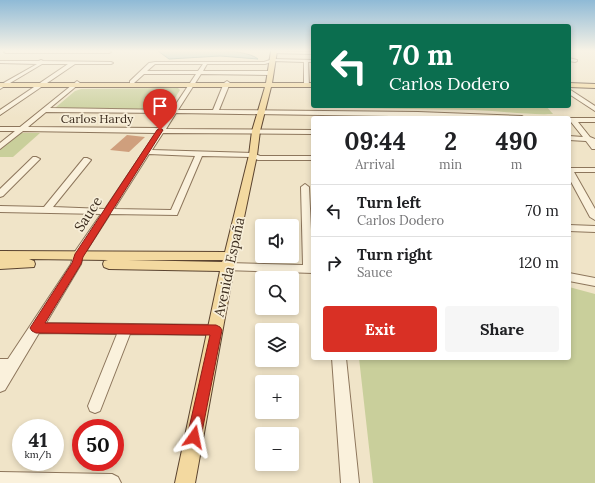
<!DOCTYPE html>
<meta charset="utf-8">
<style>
:root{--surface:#fff;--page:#f6f6f6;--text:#202124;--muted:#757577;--line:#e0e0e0;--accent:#d93025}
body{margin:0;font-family:Lora,serif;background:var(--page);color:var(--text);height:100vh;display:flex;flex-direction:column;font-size:15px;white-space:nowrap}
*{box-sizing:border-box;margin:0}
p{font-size:13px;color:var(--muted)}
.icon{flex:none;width:22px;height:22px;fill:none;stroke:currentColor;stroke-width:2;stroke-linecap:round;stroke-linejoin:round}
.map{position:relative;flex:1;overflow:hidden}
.panel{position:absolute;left:311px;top:116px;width:260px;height:244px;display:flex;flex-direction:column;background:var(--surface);border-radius:4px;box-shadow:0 2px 6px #0003}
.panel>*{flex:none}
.hud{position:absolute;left:311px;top:24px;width:260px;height:84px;border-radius:4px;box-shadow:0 2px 6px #0003;background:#0b6e4f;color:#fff;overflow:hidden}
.controls{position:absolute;left:255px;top:219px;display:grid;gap:8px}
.controls a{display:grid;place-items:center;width:44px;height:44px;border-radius:4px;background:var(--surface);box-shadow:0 2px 6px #0003;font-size:20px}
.speed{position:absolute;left:12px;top:419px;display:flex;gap:8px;font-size:20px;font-weight:700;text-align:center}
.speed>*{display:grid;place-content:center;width:52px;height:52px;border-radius:50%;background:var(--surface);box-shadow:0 2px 6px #0003;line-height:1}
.speed small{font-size:10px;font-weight:400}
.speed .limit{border:6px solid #d22;background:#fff;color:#111}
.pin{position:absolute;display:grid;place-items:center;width:34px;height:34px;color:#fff;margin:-41px -17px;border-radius:50% 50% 50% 0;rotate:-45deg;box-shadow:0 0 4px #0007}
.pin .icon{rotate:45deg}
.me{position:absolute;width:44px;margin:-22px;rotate:12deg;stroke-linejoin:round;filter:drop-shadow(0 0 3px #0008)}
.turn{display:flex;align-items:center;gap:14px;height:84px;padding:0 12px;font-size:18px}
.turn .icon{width:52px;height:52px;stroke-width:2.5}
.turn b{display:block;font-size:28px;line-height:34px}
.eta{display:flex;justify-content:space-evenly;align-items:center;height:68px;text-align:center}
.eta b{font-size:24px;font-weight:700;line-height:28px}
.button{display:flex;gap:8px;margin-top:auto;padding:8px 12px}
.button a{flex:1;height:46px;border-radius:4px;background:var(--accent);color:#fff;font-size:16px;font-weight:700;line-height:46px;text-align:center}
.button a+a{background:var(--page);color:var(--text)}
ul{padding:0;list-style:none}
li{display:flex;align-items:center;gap:12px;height:52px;padding:0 12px;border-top:1px solid var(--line)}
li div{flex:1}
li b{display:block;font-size:15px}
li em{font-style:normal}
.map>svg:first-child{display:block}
.green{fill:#c9cf9b}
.water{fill:#a9c4bc;stroke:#6f938a}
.building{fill:#cf9f7d}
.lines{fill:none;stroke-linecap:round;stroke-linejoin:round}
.minor-casing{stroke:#8d765c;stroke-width:2}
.major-casing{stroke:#5b4430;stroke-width:2}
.minor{fill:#faf1dc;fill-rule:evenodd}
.major{fill:#f3d9a0;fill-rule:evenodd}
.route{fill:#d93025;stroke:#8d1f18}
.labels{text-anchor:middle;stroke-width:3.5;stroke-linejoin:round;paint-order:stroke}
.far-street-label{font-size:12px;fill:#3d2e20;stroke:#f7eed8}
.street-label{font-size:14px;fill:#3d2e20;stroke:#f7eed8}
</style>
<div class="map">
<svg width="595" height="483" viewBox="0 0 595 483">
<rect width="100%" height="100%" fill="#f0e4c8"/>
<path class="green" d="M178,88L180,90L169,108L166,110L57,109L55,108L75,91L81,89Z
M348,106H546L553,114C527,115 501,111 474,110C433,109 393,109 352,108Z
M21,133H40L13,157H0V150Z
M569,287L595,294V483H373L359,358H569Z"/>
<path class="water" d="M158,51C177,49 245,47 258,59L220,56L169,59Z"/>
<path class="building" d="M127,135L145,137L129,152L110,150Z"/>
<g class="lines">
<g class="minor-casing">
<path id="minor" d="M6,51H109L111,52L109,53H6L4,52Z
M271,51L313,52V54L273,53Z
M569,58L577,60V61L575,62L569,61Z
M273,59L313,60V62H308L309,86L304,85V62L274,61L265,64H207L203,71H270L273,73L270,75L201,74L178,110H213L224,83L227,81L230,83L219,110L418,112L522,116L525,118L176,113L166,129L313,130V134L163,133L152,150L253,153L260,156H313V160H258L251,157L202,156L177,215L110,214L83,256L81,264L46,323L216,325L220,326L222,330L220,334L216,335L130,334L100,411L95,413L90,411L88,406L117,334L39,333L5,390L0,392V359H8L71,264L74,253L101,214L0,212V206L44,207L84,158H87L91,160L53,207L105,209L156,133L23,131L0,149V143L15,131H0V127H20L77,81L80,83L79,84L50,108L172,110L196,74H144L134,83H130V81L149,63L155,62H264ZM155,64H203L198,71H147ZM46,112L170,113L159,128L28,127ZM149,154L195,156L171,210L114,209Z
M41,60L43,61L111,62L113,63L111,64H75L0,115V110L68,64H42L0,89V85L37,64L0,63V61H39Z
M569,89L595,106V111L569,94Z
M569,118H595V122H578L590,137L595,139V149H592L586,141L569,140V136L583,137L571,122H569Z
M33,157H36L40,159L3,196L0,197V189Z
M569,168H595V172H574L595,209V220L590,217L569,178Z
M305,184L309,187L313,273L224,270L223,267L224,264L228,263L303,265L301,187Z
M569,225L595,226V232L569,231Z
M569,273L595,278V286L569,281Z
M332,358H346L359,483H341Z
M0,472L112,474L118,477L121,483H0Z"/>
</g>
<g class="major-casing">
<path id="major" d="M271,51H277L272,83H313V87H271L260,131L257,155L236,256L195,483H175L220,271L109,269L104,267L103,264L104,261L108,260L29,259L34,261L35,264L34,267L0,269V259H23H0V251L225,252L249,155L252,131L265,87H0V83H266ZM128,260H223L222,262Z
M569,83L595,84V88L569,87Z"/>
</g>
<use href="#minor" class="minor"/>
<use href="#major" class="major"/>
</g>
<linearGradient id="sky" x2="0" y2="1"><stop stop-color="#8fbad6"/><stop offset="0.43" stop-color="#f8f3e6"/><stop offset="1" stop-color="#f8f3e6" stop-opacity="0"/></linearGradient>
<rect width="595" height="118" fill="url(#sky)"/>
<path class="route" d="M160,128L163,130L83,257L81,264L45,323L216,325L220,327L222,330L201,437L199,442L194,444L189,442L187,437L210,335L36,333L32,331L30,328L72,263L75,254L157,130Z"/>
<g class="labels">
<g class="far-street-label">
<text x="97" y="123">Carlos Hardy</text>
</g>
<g class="street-label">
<text transform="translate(88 214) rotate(-57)" y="5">Sauce</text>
<text transform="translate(229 267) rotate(-78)" y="5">Avenida España</text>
</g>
</g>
</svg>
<div class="controls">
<a><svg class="icon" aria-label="sound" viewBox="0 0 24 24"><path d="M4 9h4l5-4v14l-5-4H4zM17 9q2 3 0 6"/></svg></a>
<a><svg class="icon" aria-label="search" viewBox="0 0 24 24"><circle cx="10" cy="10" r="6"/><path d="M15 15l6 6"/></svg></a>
<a><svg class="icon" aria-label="layers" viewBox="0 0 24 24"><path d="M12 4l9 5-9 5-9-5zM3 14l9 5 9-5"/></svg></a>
<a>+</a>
<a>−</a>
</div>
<div class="speed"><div>41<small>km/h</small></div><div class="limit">50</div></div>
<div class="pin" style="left:160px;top:130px;background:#d93025"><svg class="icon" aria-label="arrive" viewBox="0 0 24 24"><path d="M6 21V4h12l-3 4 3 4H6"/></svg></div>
<svg class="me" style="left:194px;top:437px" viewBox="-20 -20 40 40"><path d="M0-17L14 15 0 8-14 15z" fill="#d93025" stroke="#fff" stroke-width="4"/></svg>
<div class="hud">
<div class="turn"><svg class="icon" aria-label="left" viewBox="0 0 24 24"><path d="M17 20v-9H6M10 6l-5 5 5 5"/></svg><div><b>70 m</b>Carlos Dodero</div></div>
</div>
<section class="panel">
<div class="eta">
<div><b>09:44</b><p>Arrival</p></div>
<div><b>2</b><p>min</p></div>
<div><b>490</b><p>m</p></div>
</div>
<ul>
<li><svg class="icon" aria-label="left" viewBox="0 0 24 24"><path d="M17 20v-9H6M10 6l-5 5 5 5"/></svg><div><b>Turn left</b><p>Carlos Dodero</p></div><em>70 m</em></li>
<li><svg class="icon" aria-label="right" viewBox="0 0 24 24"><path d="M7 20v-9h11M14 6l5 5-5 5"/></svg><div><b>Turn right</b><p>Sauce</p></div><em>120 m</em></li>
</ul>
<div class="button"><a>Exit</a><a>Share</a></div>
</section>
</div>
